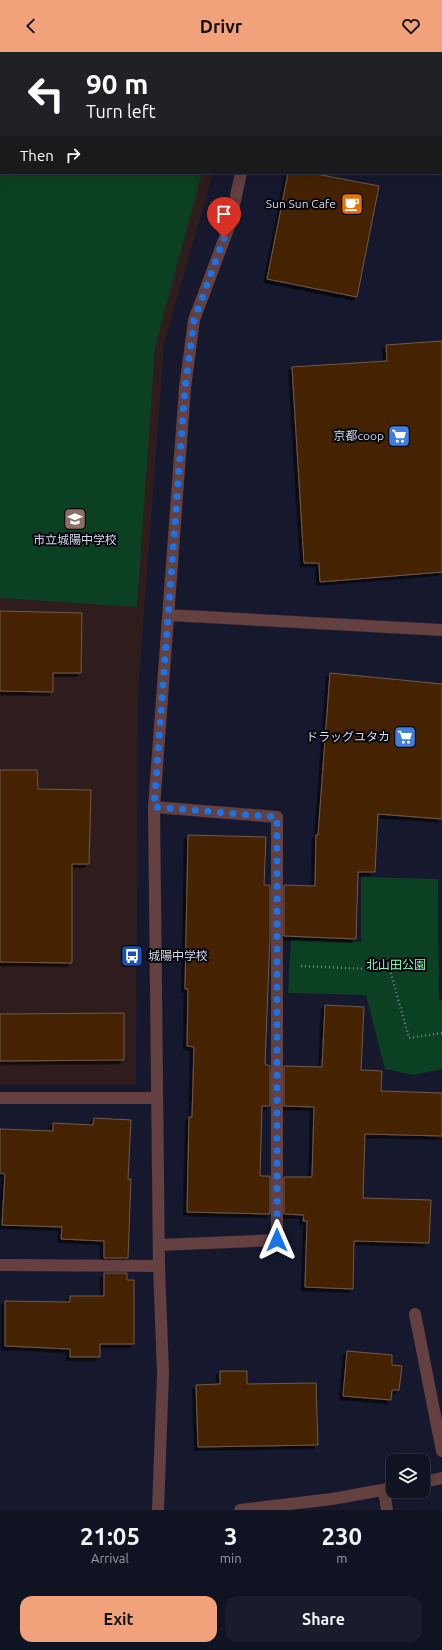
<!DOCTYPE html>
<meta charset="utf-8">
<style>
:root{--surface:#101322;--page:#191c2a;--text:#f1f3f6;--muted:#9c9ea5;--line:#303240;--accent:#f1a27b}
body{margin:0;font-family:Ubuntu,"Noto Sans JP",sans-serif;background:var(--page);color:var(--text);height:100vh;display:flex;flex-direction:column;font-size:15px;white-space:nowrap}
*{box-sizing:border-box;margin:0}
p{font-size:13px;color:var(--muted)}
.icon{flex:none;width:22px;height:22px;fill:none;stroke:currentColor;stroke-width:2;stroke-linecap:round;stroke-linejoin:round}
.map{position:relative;height:1458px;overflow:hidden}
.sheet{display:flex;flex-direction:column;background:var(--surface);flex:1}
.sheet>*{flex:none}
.banner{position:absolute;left:0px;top:0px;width:442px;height:122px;box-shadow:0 4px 16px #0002,0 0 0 1px var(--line);background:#202124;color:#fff;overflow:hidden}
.buttons{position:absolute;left:386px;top:1402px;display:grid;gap:8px}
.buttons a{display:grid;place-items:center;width:44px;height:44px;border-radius:8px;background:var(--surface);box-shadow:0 4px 16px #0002,0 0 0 1px var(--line);font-size:20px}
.pin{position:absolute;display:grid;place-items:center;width:34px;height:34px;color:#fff;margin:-41px -17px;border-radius:50% 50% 50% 0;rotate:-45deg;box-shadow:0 0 4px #0007}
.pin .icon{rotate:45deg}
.me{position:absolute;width:44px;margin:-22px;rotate:0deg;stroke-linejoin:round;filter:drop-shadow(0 0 3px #0008)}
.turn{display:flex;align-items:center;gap:14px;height:84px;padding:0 20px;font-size:18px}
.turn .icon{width:52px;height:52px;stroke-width:2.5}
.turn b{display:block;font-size:28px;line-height:34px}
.then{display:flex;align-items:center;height:38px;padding:0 20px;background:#0003;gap:8px;font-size:15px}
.eta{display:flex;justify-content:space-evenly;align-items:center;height:68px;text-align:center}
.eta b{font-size:24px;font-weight:600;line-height:28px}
.action{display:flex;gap:8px;margin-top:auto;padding:8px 20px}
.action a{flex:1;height:46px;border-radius:12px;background:var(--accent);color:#111;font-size:16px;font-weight:600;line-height:46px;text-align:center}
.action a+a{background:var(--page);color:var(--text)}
header{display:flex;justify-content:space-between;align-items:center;height:52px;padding:0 20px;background:var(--accent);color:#111;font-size:18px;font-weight:600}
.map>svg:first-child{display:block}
.education{fill:#2f1c1c}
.green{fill:#0c4022}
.building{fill:#452004;stroke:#725949;filter:url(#shadow)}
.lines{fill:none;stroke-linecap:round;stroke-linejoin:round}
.path{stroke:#7b7e8f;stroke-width:2.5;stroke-dasharray:1 3;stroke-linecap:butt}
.minor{stroke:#644040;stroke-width:12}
.tertiary{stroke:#644040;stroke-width:12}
.route{stroke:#1a73e8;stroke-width:7;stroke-dasharray:0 12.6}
.labels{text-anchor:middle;stroke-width:4;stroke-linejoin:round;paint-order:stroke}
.poi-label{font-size:12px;fill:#d4d7e6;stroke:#05060e;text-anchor:end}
.park-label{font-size:12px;fill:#8bf8af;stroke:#05060e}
</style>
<header><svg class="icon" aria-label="back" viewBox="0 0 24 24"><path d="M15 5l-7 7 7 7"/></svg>Drivr<svg class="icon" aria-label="heart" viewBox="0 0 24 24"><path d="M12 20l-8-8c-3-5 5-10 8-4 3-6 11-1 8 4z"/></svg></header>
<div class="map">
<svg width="442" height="1458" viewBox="0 0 442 1458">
<defs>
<filter id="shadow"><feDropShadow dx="-3.5" dy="3.5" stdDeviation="0" flood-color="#0009"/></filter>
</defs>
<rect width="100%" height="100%" fill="#16192e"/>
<path class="education" d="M0,0H229L1,1V121H213L164,292L138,642L136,1033H0Z"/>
<path class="green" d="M0,0H223L1,1V121H202L155,295L137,555L0,546Z
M361,825L438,827L439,948H442V1017L413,1023L385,1017L366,943L288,941L291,888L361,890Z"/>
<path class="building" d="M288,121H311L379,134L357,245L267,227Z
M442,289V520L320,530L319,511H304L292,315L387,309L386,293Z
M0,559L82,561L81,621H53V640L0,639Z
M330,621L442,632V767L378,762L375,820H358L356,887L284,884V833L315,834L316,783H318Z
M0,718H37L38,737L91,738L89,812H72V911L0,910Z
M188,783L266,785L264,833H270V884L265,1012L270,1014V1054H262L260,1122L261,1124H270V1162L187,1160L189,1065H192L194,995L187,994L188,937H185Z
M325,953L364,955L361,1018L382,1019L381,1039L442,1041V1084L365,1082L363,1146L431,1148L429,1191L354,1189L353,1237L305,1235L307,1169H303L304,1163L284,1162V1125H312L314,1055L284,1054V1014L322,1015Z
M124,961V1008L0,1009V962Z
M94,1066L131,1068L128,1127H131L128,1206H104V1189L61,1187L62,1175L2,1173L5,1122L0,1121V1077L53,1079V1071L93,1073Z
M104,1221H127V1228H134V1292H100V1305H70V1297L5,1294V1249L70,1250V1244H104Z
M347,1299L392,1303V1313L402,1314L399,1338H392L391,1348L343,1344Z
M220,1319H247V1332L316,1331L318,1393L198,1395L196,1333L220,1332Z"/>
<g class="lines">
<path class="path" d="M301,914L390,918L409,986L442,981"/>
<path class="minor" d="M154,755L277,765V1188L159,1193
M0,1046H157
M0,1213L159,1214
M415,1262L442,1399
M384,1438L387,1458"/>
<path class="tertiary" d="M254,1V0
M168,563L442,578
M423,1430L442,1426
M158,1458L163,1321L159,1214L154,755L185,336L194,268L230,172L241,121
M240,1458L332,1447L393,1436"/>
</g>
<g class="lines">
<path class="route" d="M224,186L194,268L185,336L154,755L277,765V1188"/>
</g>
<defs>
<g id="cafe-square" transform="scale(1.15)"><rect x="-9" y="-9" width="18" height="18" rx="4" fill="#e8710a" stroke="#05060e"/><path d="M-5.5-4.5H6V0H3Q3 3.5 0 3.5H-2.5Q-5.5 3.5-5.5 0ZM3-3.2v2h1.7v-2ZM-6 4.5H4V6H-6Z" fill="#fff"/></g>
<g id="supermarket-square" transform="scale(1.15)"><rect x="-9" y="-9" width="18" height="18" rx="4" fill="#3f7fe0" stroke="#05060e"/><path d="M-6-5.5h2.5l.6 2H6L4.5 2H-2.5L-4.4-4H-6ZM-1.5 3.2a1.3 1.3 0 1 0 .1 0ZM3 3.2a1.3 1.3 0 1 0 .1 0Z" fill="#fff"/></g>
<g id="school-square" transform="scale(1.15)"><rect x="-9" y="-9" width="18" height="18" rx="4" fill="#8d6e63" stroke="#05060e"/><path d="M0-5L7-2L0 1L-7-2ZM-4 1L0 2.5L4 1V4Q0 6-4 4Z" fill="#fff"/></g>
<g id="bus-square" transform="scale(1.15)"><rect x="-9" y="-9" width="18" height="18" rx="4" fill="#1a4fb4" stroke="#05060e"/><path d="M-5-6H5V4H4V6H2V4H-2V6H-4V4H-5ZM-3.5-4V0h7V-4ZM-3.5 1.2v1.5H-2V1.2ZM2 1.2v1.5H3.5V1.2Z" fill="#fff"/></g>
</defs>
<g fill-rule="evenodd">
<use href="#cafe-square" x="352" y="152"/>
<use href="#supermarket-square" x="399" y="384"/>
<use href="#school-square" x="75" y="467"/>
<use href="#supermarket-square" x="405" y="685"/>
<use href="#bus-square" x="132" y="904"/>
</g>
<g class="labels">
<g class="poi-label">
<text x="336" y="156">Sun Sun Cafe</text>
<text x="384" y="388">京都coop</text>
<text x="75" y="492" text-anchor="middle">市立城陽中学校</text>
<text x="390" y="689">ドラッグユタカ</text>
<text x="148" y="908" text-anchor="start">城陽中学校</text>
</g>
<g class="park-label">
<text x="396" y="917">北山田公園</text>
</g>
</g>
</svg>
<div class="buttons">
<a><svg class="icon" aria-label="layers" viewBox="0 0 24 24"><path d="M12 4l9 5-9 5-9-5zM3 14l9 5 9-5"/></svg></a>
</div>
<div class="pin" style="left:224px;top:186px;background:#d93025"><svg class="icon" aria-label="arrive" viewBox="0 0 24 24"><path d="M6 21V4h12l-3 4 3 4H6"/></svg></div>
<svg class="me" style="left:277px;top:1188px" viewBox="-20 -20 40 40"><path d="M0-17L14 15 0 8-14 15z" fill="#1a73e8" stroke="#fff" stroke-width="4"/></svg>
<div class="banner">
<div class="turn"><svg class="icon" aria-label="left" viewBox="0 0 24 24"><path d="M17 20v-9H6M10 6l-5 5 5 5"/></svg><div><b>90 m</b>Turn left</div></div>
<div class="then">Then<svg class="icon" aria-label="right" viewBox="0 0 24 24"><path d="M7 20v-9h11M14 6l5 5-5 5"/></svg></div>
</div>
</div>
<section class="sheet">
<div class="eta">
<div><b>21:05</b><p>Arrival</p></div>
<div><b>3</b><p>min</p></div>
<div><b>230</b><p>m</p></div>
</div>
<div class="action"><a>Exit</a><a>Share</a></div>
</section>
